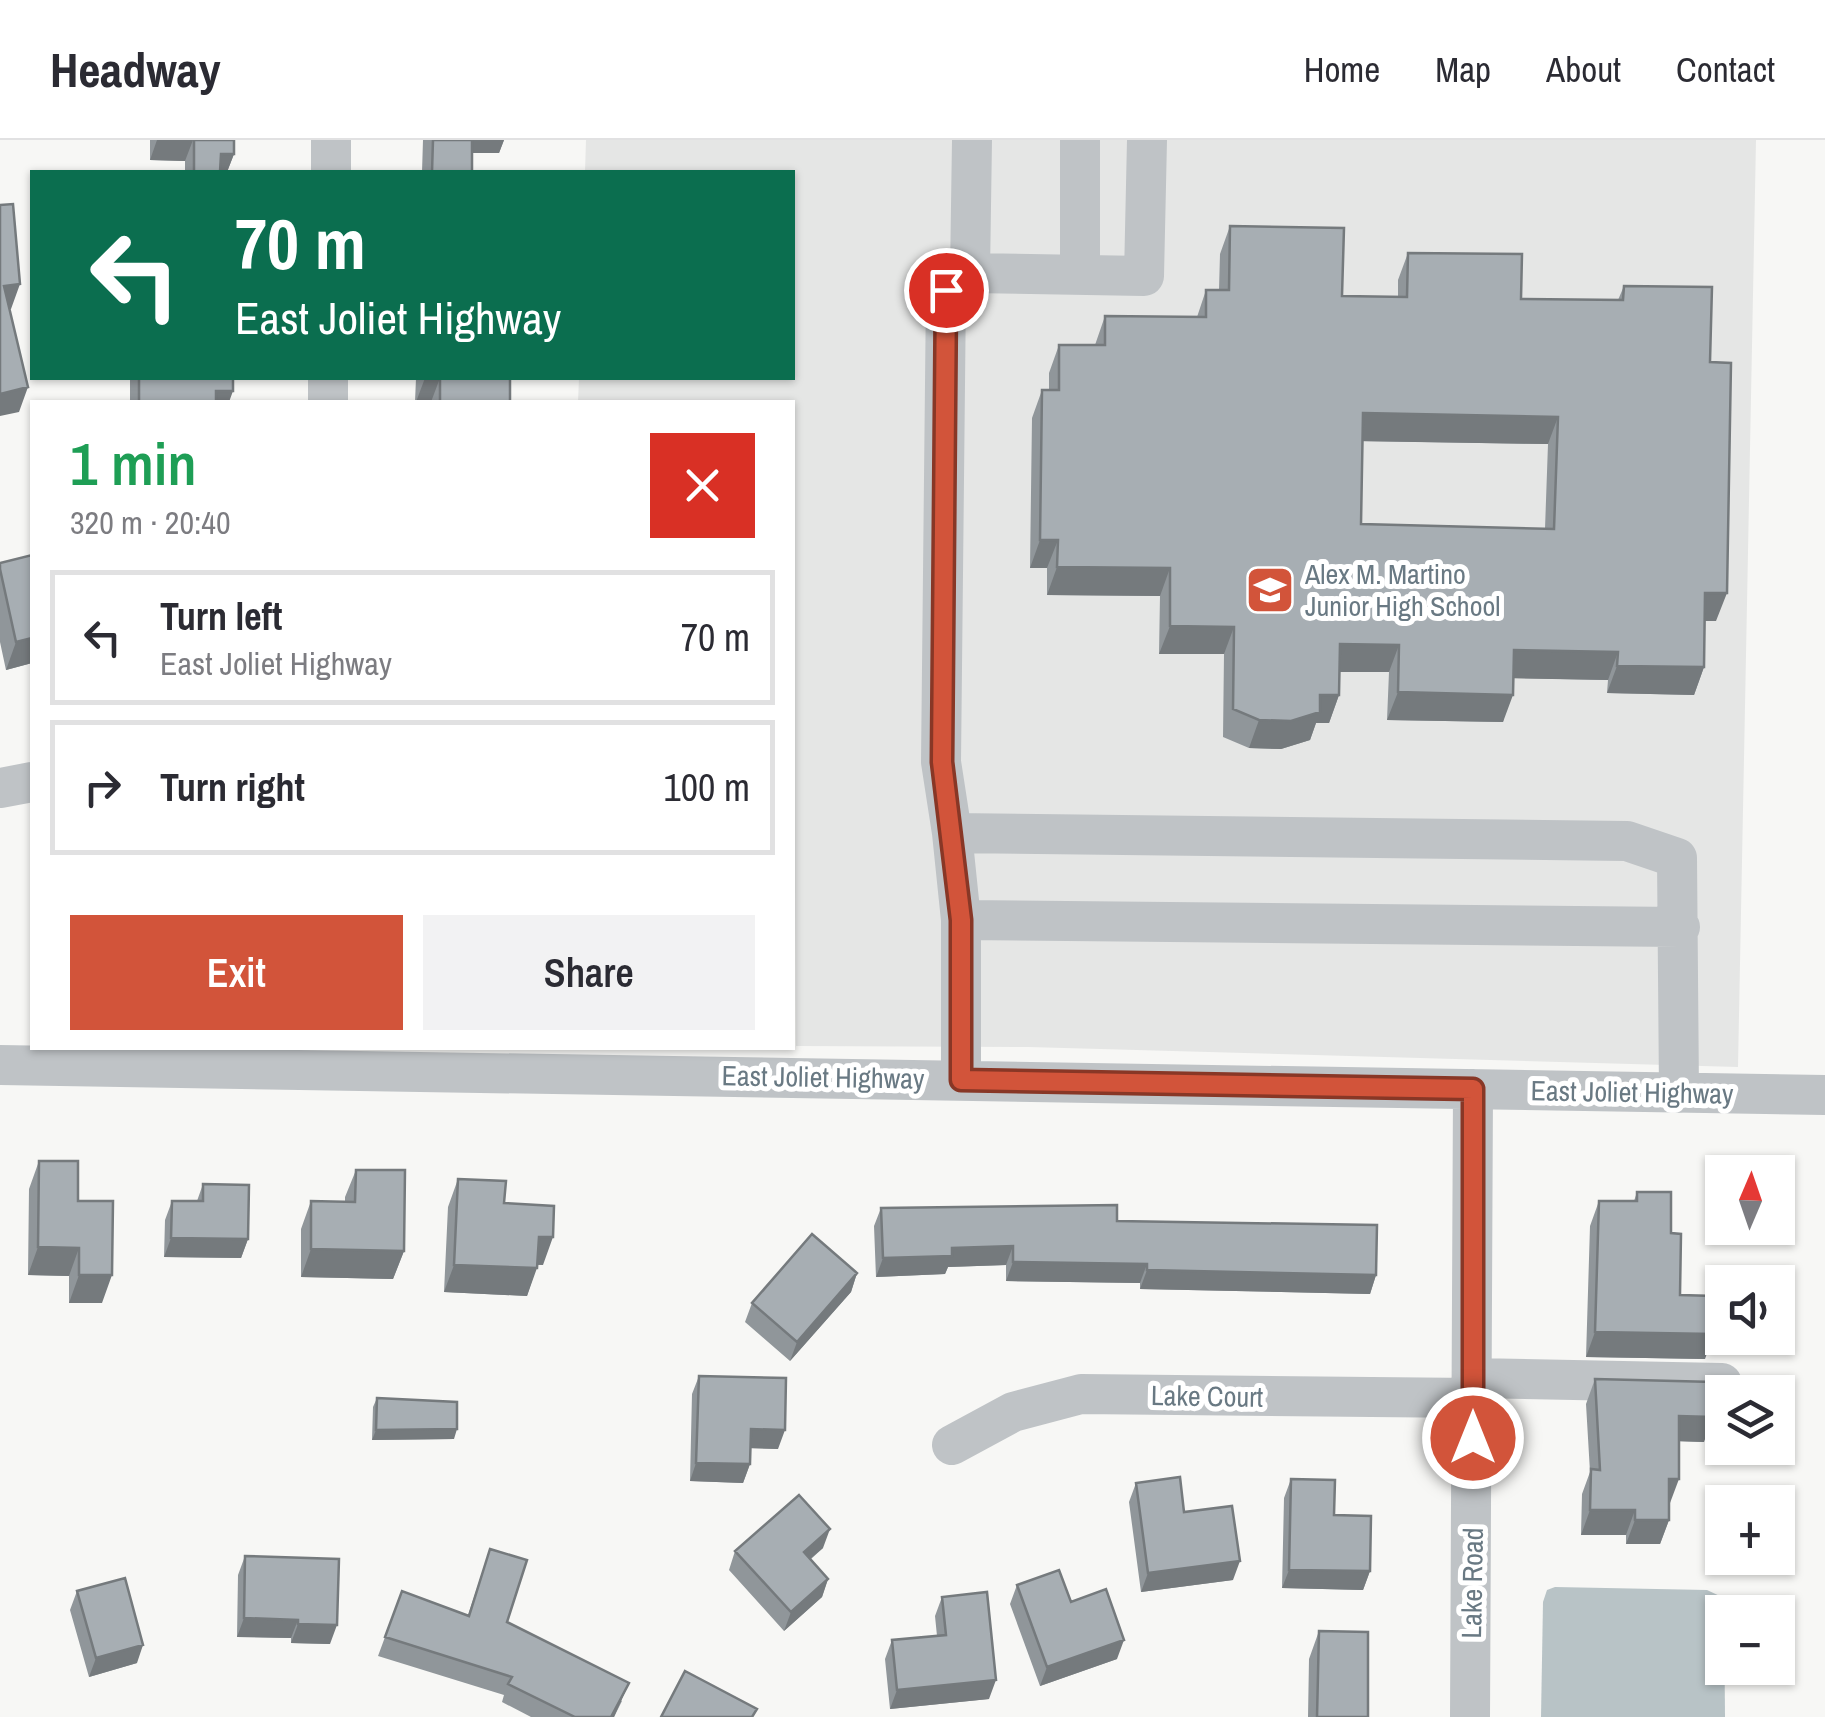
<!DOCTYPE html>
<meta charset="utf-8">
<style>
:root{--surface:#fff;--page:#f2f2f3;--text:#2b2b33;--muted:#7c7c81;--line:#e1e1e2;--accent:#d2543a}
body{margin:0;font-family:"Archivo Narrow",sans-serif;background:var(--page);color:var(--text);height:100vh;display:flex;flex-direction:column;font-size:38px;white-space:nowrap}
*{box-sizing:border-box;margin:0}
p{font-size:32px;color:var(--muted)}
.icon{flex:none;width:55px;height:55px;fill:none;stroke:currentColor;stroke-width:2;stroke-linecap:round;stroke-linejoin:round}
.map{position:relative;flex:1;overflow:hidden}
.drawer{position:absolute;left:30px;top:260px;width:765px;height:650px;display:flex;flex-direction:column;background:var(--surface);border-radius:0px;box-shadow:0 2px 8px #0004}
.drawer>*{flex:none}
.hud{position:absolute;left:30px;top:30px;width:765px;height:210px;border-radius:0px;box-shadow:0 2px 8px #0004;background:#0b6e4f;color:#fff;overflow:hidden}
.needle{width:65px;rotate:2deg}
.buttons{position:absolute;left:1705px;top:1015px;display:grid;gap:20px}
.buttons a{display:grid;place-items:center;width:90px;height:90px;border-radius:0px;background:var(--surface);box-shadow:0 2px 8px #0004;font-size:50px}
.pin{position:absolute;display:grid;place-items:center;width:85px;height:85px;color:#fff;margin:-42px;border:5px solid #fff;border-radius:50%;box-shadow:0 2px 10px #0007}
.me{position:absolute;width:110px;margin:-55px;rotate:0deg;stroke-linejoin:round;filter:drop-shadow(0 0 8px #0008)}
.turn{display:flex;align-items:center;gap:35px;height:210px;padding:0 40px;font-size:45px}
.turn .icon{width:130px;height:130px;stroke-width:2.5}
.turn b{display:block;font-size:70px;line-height:85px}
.round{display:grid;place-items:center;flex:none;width:105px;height:105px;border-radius:0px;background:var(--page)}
.overview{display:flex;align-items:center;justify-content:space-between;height:170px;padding:0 40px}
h1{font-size:60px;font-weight:600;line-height:75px;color:#1e9e55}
.primary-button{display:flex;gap:20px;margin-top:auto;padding:20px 40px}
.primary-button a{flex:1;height:115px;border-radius:0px;background:var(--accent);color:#fff;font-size:40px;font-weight:600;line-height:115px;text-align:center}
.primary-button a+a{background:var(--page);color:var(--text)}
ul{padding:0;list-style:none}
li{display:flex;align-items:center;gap:30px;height:135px;margin:0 20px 15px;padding:0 20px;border:5px solid var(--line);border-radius:0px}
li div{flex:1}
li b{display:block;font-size:38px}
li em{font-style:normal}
header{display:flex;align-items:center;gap:60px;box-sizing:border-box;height:140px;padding:0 50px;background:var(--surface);border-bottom:2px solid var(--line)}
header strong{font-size:48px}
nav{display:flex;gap:55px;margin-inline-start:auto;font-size:35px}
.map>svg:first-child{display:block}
.built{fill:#e5e6e5}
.water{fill:#b8c3c6}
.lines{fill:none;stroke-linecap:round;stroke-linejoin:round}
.minor{stroke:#bfc3c6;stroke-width:40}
.wall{fill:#90969a;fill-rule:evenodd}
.shaded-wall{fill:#757a7d}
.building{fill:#a7aeb3;stroke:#757a7d;stroke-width:2.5;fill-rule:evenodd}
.route-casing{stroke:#883726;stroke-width:25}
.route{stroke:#d2543a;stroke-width:18}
.labels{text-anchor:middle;stroke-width:10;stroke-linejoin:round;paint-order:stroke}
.poi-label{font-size:28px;fill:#697983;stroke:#fff;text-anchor:start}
.street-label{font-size:28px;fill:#697983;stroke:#fff}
</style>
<header>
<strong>Headway</strong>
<nav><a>Home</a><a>Map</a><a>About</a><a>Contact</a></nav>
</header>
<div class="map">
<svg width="1825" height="1577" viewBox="0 0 1825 1577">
<rect width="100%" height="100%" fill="#f7f7f5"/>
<path class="built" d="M586,0H1756L1738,927L1028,907L796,906L792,262H578L579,238H792V32H585Z"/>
<path class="water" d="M1555,1447L1707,1450L1724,1458L1725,1577H1541L1543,1462L1547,1450Z"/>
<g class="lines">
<path class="minor" d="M1147,0L1144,136L970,133L946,150L941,622L952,693L1627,701L1677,718L1679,953
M331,32V0
M970,133L972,0
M1080,135V0
M328,262V238
M0,648L32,642
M952,693L961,780V939
M961,780L1680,787
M0,925L1825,955
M1473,1238L1722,1243
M952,1305L1013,1272L1081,1254L1473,1258
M1470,1577L1473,949"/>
</g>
<path class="wall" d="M150,0H234V14L227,32H185V21L150,20Z
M423,0H504L499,13H472V32H422Z
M1230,86L1342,156L1398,157V140L1408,113L1521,159L1618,160L1624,146L1710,222L1716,481H1705L1704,527L1694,555L1607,553L1608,540L1513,538L1503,582L1387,580L1389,532H1339V555L1329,583H1316L1310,600L1281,609L1249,608L1223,597L1224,514H1159L1160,456L1047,455V428H1030L1032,278L1042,250H1049V233L1059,205H1095L1105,176L1197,177L1206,150H1219L1220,114ZM1362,301L1548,304L1545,389L1361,384Z
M130,238H233L229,262H130Z
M416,238H510V262H415Z
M0,423L32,523L6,530L0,502Z
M39,1021L78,1061L102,1163H69V1136L28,1135L29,1049Z
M356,1030L404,1111L393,1139L301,1137V1089L311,1061L345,1062V1057Z
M458,1039L504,1063L543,1125H537L527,1156L444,1152L448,1067Z
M203,1044L248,1099L241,1118L164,1117L165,1080L172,1061H197Z
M1637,1052L1671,1093L1680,1155L1705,1219L1586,1217L1590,1086L1599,1061H1634Z
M881,1068L1117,1081L1376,1135L1370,1154L1140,1149V1143L1006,1141V1125L948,1127L945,1134L876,1137L874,1086Z
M857,1133L851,1152L790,1221L745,1182L752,1163Z
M699,1236L778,1309L750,1308V1324L743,1343L690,1341L692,1254Z
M1595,1239L1704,1302L1679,1301L1669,1363V1380L1660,1404H1626V1395H1581L1582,1354L1590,1332L1586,1264Z
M377,1258L454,1299L372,1300L373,1267Z
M1291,1339L1334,1375L1370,1431L1363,1450L1282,1448L1284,1358Z
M1136,1343L1184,1372L1233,1440L1141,1452L1129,1362Z
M823,1408L811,1419L828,1439L822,1457L784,1491L729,1430L735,1411Z
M490,1409L507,1482L622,1561L614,1577H531L502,1562L504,1555L378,1516L402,1451L468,1475Z
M245,1416L330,1504L291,1503V1498L237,1497L238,1435Z
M1017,1445L1071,1462L1117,1519L1040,1546L1010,1464Z
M77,1451L137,1523L89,1537L70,1470Z
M942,1457L989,1559L890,1569L885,1519L892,1500L937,1496L935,1476Z
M1319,1491L1368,1577H1308L1309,1519Z"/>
<path class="shaded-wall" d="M157,0H193L185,21L150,20Z
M466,0H504L499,13H462Z
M221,14H234L227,32H214Z
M20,144L11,169L0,170L4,146Z
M425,238H440L431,262H416Z
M28,247L19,272L0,276V254Z
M216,251H233L229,262H211Z
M1363,273L1558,277L1548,304L1352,301Z
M1040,400H1058L1047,428H1030Z
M1057,427L1170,428L1160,456L1047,455Z
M1705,453H1727L1716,481H1695Z
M1170,486L1234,487L1224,514H1159Z
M32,498V523L6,530L16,502Z
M1340,504L1399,505L1389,532H1330Z
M1514,510L1618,512L1608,540L1504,538Z
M1617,526L1704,527L1694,555L1607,553Z
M1398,552L1513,555L1503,582L1387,580Z
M1320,555H1339L1329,583H1316L1310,600L1281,609L1249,608L1259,580Z
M539,1097H553L543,1125L529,1124Z
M171,1098L248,1099L241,1118L164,1117Z
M1013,1106L1006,1125L948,1127L945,1134L876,1137L883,1118L952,1108Z
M38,1107L79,1108L69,1136L28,1135Z
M311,1109L404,1111L393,1139L301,1137Z
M1013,1122L1147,1124L1140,1143L1006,1141Z
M454,1125L537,1128L527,1156L444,1152Z
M1147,1130L1376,1135L1370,1154L1140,1149Z
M857,1133L851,1152L790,1221L797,1202Z
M79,1135H112L102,1163H69Z
M1595,1192L1714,1194L1705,1219L1586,1217Z
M1679,1276L1713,1277L1704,1302L1670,1301Z
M457,1289L454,1299L372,1300L376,1290Z
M751,1289L785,1290L778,1309L744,1308Z
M696,1323L750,1324L743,1343L690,1341Z
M1669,1339H1679L1670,1363L1660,1364Z
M1590,1370H1635L1626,1395H1581Z
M1635,1380H1669L1660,1404H1626Z
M830,1389L823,1408L797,1430L804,1412Z
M1240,1421L1233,1440L1141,1452L1148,1433Z
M1289,1430L1370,1431L1363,1450L1282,1448Z
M828,1439L822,1457L784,1491L791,1472Z
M244,1478L298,1480L291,1498L237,1497Z
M298,1484L337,1485L330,1504L291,1503Z
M1124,1500L1117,1519L1040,1546L1047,1527Z
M143,1505L137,1523L89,1537L96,1518Z
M996,1540L989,1559L890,1569L897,1550Z
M629,1543L614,1577H611Z"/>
<path class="building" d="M194,0H234V14H221L220,32H194Z
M433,0H472V32H432Z
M13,64L20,144L4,146L28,247L0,254V65Z
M1230,86L1344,88L1342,156L1407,157L1408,113L1522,114L1521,159L1623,160L1624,146L1712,147L1710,222L1731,223L1727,453H1705L1704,527L1617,526L1618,512L1514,510L1513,555L1398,552L1399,505L1340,504L1339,555H1320V572L1291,581L1259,580L1233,569L1234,487L1170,486V428L1057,427L1058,400H1040L1042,250H1059V205H1105V176L1206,177V150H1229ZM1363,273L1558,277L1554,389L1361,384Z
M139,238H233V251H216V262H139Z
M440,238H510V262H440Z
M32,415V498L16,502L0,429V423Z
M39,1021H78V1061H113L112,1135H79V1108L38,1107Z
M356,1030H405L404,1111L311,1109V1061L355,1062Z
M458,1039L506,1041L504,1063L554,1066L553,1097H539L537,1128L454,1125Z
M203,1044L249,1045L248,1099L171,1098L172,1061H203Z
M1637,1052H1671V1093L1681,1094L1680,1155L1715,1156L1714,1194L1595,1192L1599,1061H1637Z
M1117,1065V1081L1377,1085L1376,1135L1147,1130V1124L1013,1122V1106L952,1108V1116L883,1118L881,1068Z
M812,1094L857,1133L797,1202L752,1163Z
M699,1236L786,1238L785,1290L751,1289L750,1324L696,1323Z
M1595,1239L1714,1242L1713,1277L1679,1276V1339H1669V1380H1635V1370H1590L1591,1329L1600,1330Z
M377,1258L457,1262V1289L376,1290Z
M1180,1337L1184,1372L1232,1366L1240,1421L1148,1433L1136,1343Z
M1291,1339L1335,1340L1334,1375L1371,1376L1370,1431L1289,1430Z
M799,1355L830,1389L804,1412L828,1439L791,1472L735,1411Z
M490,1409L527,1420L507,1482L629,1543L611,1577H575L508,1544L512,1537L385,1497L402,1451L469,1476Z
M245,1416L339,1419L337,1485L298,1484V1480L244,1478Z
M1059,1430L1071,1462L1106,1449L1124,1500L1047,1527L1017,1445Z
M125,1438L143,1505L96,1518L77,1451Z
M987,1452L996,1540L897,1550L892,1500L946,1495L942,1457Z
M1319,1491L1368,1492V1577H1317Z
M685,1531L757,1569L752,1577H661Z"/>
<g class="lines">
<g class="route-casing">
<path id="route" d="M946,150L942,622L961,780V940L1473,949V1298"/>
</g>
<use href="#route" class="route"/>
</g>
<defs>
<g id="school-square" transform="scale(2.5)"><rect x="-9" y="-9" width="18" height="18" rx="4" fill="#d2543a" stroke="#fff"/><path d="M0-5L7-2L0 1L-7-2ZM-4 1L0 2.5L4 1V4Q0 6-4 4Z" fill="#fff"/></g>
</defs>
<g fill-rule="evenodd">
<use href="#school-square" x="1270" y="450"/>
</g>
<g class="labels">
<g class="poi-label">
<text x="1305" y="444">Alex M. Martino<tspan x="1305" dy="32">Junior High School</tspan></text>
</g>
<g class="street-label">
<text transform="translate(823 937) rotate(1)" y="10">East Joliet Highway</text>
<text transform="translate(1632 952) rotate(1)" y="10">East Joliet Highway</text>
<text transform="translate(1207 1256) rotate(1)" y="10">Lake Court</text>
<text transform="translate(1472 1443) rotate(-89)" y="10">Lake Road</text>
</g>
</g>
</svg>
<div class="buttons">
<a><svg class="needle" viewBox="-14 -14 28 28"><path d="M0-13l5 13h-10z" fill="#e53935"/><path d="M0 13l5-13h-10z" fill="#7c7c81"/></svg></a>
<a><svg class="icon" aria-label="sound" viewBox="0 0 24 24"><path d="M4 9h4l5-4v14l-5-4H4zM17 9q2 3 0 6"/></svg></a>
<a><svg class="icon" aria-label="layers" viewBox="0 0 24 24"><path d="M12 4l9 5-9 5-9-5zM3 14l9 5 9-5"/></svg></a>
<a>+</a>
<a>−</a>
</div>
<div class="pin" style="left:946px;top:150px;background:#d93025"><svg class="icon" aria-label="arrive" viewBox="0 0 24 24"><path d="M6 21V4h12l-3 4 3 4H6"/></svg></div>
<svg class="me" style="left:1473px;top:1298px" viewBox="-20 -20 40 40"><circle r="17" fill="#d2543a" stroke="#fff" stroke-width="3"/><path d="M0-11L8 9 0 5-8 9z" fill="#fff"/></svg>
<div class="hud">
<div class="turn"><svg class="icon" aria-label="left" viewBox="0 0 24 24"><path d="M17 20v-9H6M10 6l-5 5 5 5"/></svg><div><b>70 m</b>East Joliet Highway</div></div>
</div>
<section class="drawer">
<div class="overview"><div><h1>1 min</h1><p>320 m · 20:40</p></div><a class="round" style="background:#d93025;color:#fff"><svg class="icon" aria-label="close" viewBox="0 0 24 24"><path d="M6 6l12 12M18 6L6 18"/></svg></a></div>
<ul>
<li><svg class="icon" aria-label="left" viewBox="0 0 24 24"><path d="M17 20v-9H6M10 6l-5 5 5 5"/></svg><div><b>Turn left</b><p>East Joliet Highway</p></div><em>70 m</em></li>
<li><svg class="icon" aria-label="right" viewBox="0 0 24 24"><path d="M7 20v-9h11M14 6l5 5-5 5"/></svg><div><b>Turn right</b></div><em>100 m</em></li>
</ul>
<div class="primary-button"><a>Exit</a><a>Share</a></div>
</section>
</div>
